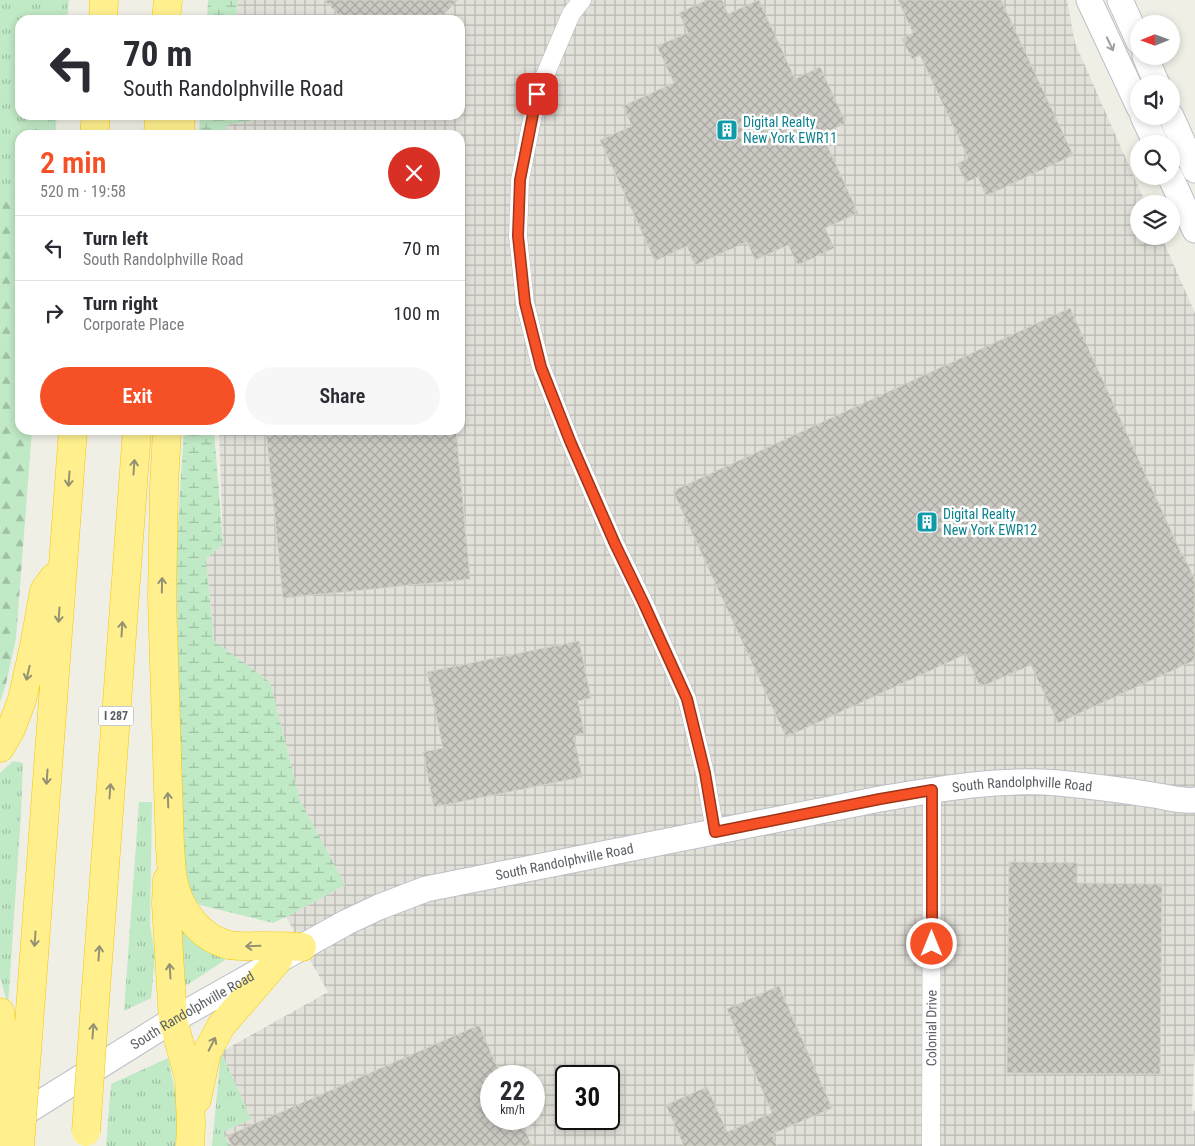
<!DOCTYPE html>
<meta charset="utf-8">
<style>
:root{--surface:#fff;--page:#f7f7f7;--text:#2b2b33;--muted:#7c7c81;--line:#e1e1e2;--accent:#f55026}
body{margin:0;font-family:"Roboto Condensed",sans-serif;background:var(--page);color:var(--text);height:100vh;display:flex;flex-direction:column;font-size:19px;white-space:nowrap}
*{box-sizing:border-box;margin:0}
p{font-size:16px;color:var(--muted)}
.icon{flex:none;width:28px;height:28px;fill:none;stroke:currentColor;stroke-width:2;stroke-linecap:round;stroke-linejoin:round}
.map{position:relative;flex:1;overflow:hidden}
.sheet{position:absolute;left:15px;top:130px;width:450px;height:305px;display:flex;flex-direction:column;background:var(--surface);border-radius:15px;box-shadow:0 2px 8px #0003}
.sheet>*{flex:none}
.top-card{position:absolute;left:15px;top:15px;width:450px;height:105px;border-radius:15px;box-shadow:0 2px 8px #0003;background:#fff;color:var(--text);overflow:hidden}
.needle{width:32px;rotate:269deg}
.fabs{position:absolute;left:1130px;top:15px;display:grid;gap:10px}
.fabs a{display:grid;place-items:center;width:50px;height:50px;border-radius:50%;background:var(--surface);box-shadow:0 2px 8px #0003;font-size:25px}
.speed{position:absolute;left:480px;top:1065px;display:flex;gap:10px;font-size:25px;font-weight:700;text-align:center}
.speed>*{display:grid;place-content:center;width:65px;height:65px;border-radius:50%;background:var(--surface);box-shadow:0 2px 8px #0003;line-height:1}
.speed small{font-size:12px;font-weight:400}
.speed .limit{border:2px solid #111;border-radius:8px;background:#fff;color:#111}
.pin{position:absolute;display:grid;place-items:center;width:42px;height:42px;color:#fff;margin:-21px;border-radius:10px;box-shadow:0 2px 8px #0006}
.me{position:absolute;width:55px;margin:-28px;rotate:0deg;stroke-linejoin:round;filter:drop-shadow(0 0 4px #0008)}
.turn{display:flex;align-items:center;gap:18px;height:105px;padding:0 25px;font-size:22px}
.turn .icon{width:65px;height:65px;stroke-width:2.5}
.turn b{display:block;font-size:35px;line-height:42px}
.round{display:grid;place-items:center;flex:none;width:52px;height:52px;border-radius:26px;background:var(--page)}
.summary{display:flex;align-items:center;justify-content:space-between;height:85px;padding:0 25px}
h1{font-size:30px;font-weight:600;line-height:38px;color:var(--accent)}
.cta{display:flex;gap:10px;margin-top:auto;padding:10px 25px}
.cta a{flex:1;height:58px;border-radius:30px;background:var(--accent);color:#fff;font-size:20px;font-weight:600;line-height:58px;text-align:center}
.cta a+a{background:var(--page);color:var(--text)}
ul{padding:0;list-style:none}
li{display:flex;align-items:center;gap:15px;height:65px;padding:0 25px;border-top:1px solid var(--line)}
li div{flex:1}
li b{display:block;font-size:19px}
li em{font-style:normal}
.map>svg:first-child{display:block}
.industrial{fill:url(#industrial-grid);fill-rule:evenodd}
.grass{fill:url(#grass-tufts)}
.forest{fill:url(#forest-firs)}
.wetland{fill:url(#wetland-marsh)}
.building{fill:url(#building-cross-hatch);stroke:#d5d2c2}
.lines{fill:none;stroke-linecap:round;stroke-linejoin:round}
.street-casing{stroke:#b9bcc1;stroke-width:19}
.secondary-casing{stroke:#bdbfc7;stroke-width:27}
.highway-casing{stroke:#f5c700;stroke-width:29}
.street{stroke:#fff;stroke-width:18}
.secondary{stroke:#fff;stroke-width:25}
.highway{stroke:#fff08d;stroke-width:28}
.highway-bridge-casing{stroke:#f5c700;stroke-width:29;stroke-linecap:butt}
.highway-bridge{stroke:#fff08d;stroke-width:28}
.oneway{stroke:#9da0a3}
.oneway2{stroke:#959274}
.route-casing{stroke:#9f3419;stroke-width:12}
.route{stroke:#f55026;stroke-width:9}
.labels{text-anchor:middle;stroke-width:5;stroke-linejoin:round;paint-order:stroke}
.shield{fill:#fff;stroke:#8d9094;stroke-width:1}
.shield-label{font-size:12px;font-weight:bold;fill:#5c6066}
.culture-label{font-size:14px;fill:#0d838f;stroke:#fff;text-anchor:start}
.street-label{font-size:14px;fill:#5c6066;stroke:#fff}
</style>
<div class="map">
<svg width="1195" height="1146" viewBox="0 0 1195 1146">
<defs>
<pattern id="industrial-grid" width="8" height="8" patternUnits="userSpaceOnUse" patternTransform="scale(1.25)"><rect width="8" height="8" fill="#e1e0d9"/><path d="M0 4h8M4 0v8" fill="none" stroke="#bab9b4"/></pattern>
<pattern id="grass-tufts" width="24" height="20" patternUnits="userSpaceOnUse" patternTransform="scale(1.25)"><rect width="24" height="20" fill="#c0e9c5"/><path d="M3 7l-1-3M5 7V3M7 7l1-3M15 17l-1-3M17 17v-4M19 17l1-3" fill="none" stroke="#9fc0a4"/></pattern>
<pattern id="forest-firs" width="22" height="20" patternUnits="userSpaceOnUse" patternTransform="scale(1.25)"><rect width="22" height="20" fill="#c0e9c5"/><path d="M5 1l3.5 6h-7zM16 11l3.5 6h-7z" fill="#9fc0a4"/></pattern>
<pattern id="wetland-marsh" width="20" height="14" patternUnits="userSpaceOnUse" patternTransform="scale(1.25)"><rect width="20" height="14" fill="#c0e9c5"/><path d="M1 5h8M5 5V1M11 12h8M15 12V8" fill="none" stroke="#9fc0a4"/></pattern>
<pattern id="building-cross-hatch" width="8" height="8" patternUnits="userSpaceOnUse" patternTransform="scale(1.25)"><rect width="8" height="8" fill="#cbc9c2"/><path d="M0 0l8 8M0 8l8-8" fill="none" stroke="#a8a7a1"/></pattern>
</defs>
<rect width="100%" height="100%" fill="#f0efe5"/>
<path class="industrial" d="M238,0H1067L1075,43L1146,204H1139V236H1161L1195,313V1045L1192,1110L1195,1111V1146H229L223,1132L251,1119L221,1052L328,992L286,917L345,885L300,800L270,682L214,641L206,559L223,544L219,430H460V135H226L227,125L285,115H460V20H239L236,16ZM491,1076H534V1119H491ZM566,1076H609V1119H566Z"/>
<path class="grass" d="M0,0H69L67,20H20V115H57L55,135H20V188L7,192L0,199Z
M13,761L23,763L21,813L8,1005L0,978V773Z
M139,802H152L150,925L155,956L151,998L124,1011Z
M175,910L225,957V960L187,985L182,984Z
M221,1052L251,1119L223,1132L229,1146H212Z
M168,1058L180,1115L175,1146H106L111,1084Z"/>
<path class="forest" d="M20,188V430H32L16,638L6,684L0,702V199L7,192Z"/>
<path class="wetland" d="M208,0H238L236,16L239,20H207Z
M200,115H285L227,125L226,135H199Z
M184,430H214L223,544L206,559L214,641L270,682L300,800L345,885L286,917L273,923L200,905L189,894L183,881L176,556Z"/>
<path class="building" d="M324,0H458L438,20H344Z
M707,0H722L728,14L759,0L795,79L820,67L846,123L822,134L858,213L825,228L834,248L798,265L788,245L755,260L747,242L695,265L687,246L655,261L600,140L632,126L623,106L674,83L657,46L688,33L679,13Z
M898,0H1001L1073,155L986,196L978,177L966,182L957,164L968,158L920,55L912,59L902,39L913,33Z
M1070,308L1181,553H1182L1195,580V660L1058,723L1031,665L980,687L966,654L786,737L673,491Z
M266,430H456L470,579L283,598Z
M579,641L591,698L578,701L584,733L574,736L582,777L434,807L423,752L443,748L427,672Z
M1009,862L1077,863V883L1162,884L1160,1074L1007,1073Z
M779,986L832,1108L772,1134L777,1146H684L666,1105L707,1087L727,1132L772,1113L727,1009Z
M479,1025L501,1076H491V1119H520L532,1146H232L227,1136Z"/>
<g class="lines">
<g class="street-casing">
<g id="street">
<path d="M582,0L571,14L537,94L520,180L518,236L525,303L541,367L570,441L615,544L644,603L687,699L705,773L715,832"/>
<path id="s1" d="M931,1146L932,790"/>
</g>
</g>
<g class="secondary-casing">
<g id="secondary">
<path d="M1089,0L1139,107"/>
<path d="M1120,0L1139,42"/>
<path d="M1145,56L1157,84"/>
<path d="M1143,116L1156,144"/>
<path d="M1171,116L1195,170"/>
<path d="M1170,176L1195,230"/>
<path id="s2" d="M8,1123L173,1020L302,947L347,922L379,907L426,889L880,799C938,789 999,778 1058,783C1090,786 1122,790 1153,795C1167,797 1181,802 1195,800"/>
</g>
</g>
<g class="highway-casing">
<path id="highway" d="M103,20L104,0
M166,20L168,0
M94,135L96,115
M158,135L159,115
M180,135L181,115
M167,430L164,487L162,599L170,848C171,858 171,869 173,879C178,908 199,938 229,945C240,947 250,946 260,946C274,946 288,946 302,947
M0,748L11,729L22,700L34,646L44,591L54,577
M167,880L166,904L173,1020L189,1078L191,1125L190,1146
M95,1002L137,430
M0,1012L4,1050
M27,1051L73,430
M197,1099L207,1052L221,1026L278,960"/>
</g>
<use href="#street" class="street"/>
<use href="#secondary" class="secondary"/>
<use href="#highway" class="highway"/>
<g class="highway-bridge-casing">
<path id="highway-bridge" d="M86,1132L95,1002
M3,1140L4,1050
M20,1146L27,1051"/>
</g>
<use href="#highway-bridge" class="highway-bridge"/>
</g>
<defs><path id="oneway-shaft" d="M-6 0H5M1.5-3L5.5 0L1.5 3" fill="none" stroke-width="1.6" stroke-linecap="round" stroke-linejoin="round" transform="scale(1.25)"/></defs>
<use class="oneway" href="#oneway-shaft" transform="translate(1110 44) rotate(65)"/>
<g class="oneway2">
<use href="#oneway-shaft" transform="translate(134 467) rotate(-86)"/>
<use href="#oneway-shaft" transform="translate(69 479) rotate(94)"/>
<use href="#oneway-shaft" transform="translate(162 585) rotate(-89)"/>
<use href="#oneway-shaft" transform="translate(59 615) rotate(94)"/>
<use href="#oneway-shaft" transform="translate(122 629) rotate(-86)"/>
<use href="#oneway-shaft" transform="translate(28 673) rotate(103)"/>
<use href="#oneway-shaft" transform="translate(47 777) rotate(94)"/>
<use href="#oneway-shaft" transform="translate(110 791) rotate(-86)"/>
<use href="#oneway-shaft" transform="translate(168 800) rotate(-92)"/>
<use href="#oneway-shaft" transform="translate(35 939) rotate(94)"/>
<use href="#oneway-shaft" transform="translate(253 946) rotate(178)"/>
<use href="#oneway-shaft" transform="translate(99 953) rotate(-86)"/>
<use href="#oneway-shaft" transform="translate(170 971) rotate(-94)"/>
<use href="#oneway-shaft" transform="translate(93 1031) rotate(-86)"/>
<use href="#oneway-shaft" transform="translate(212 1044) rotate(-63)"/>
</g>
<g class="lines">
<g class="route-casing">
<path id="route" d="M537,94L520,180L518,236L525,303L541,367L570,441L615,544L644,604L687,699L705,773L715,832L880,799L932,790V944"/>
</g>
<use href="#route" class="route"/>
</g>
<defs>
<g id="building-square" transform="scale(1.125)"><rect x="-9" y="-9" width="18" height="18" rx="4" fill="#0f9aa8" stroke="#fff"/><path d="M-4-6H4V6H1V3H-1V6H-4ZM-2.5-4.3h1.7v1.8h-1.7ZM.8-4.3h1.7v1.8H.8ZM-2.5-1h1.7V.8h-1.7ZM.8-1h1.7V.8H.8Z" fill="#fff"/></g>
</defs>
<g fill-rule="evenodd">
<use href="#building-square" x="727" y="130"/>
<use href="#building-square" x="927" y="522"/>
</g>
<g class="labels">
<rect class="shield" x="98.5" y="706.5" width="35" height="19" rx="4"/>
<g class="shield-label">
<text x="116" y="720">I 287</text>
</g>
<g class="culture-label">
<text x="743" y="127">Digital Realty<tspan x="743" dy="16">New York EWR11</tspan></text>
<text x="943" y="519">Digital Realty<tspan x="943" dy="16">New York EWR12</tspan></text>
</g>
<g class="street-label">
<text dy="5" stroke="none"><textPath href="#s2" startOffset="1086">South Randolphville Road</textPath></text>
<text dy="5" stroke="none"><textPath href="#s2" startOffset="621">South Randolphville Road</textPath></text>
<text dy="5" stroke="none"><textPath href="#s2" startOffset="216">South Randolphville Road</textPath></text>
<text dy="5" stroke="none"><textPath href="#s1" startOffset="118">Colonial Drive</textPath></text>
</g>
</g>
</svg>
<div class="fabs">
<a><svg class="needle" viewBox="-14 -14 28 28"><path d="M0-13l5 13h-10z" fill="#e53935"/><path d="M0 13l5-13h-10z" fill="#7c7c81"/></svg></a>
<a><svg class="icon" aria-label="sound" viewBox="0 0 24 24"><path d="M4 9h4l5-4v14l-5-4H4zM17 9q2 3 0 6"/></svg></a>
<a><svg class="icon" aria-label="search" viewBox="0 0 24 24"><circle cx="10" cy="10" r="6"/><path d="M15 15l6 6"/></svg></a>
<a><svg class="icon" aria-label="layers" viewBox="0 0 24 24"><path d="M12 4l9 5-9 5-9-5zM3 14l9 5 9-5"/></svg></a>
</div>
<div class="speed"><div>22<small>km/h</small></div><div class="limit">30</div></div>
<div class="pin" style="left:537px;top:94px;background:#d93025"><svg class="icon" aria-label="arrive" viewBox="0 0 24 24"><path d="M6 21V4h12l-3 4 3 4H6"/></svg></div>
<svg class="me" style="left:932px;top:944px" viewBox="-20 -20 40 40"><circle r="17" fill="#f55026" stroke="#fff" stroke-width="3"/><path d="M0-11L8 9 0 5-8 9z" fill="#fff"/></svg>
<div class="top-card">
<div class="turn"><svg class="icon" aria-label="left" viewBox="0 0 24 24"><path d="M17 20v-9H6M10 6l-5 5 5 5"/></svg><div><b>70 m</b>South Randolphville Road</div></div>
</div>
<section class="sheet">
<div class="summary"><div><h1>2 min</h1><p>520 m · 19:58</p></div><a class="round" style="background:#d93025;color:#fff"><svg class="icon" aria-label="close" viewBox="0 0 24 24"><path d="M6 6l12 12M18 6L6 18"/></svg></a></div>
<ul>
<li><svg class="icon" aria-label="left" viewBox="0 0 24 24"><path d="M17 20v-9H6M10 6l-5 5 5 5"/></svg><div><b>Turn left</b><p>South Randolphville Road</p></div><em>70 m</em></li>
<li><svg class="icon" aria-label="right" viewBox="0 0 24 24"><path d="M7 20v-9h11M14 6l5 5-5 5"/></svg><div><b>Turn right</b><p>Corporate Place</p></div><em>100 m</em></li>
</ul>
<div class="cta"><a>Exit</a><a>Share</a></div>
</section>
</div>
